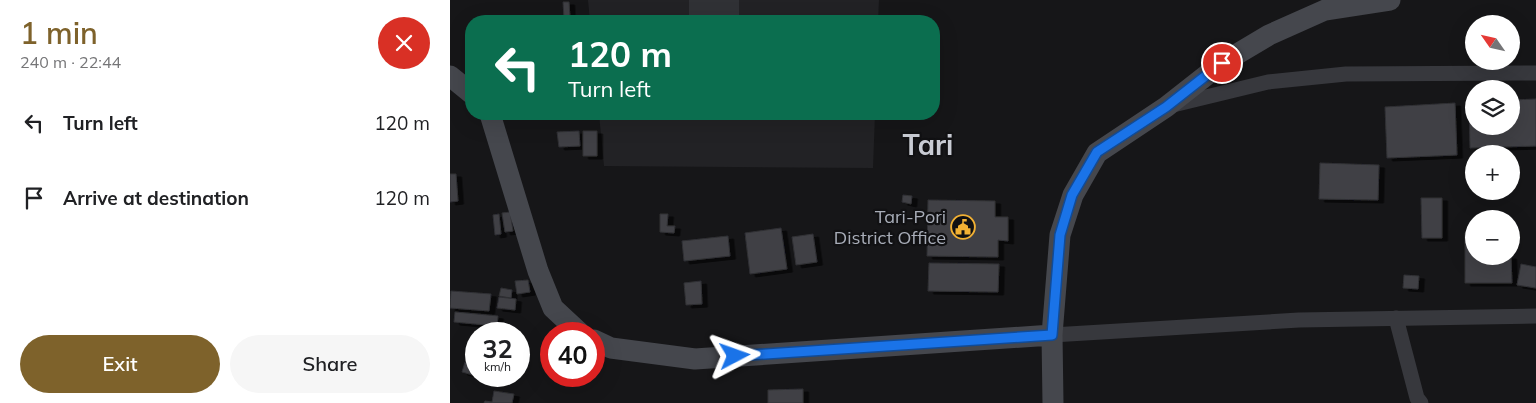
<!DOCTYPE html>
<meta charset="utf-8">
<style>
:root{--surface:#fff;--page:#f6f6f6;--text:#202124;--muted:#757577;--accent:#7e622b}
body{margin:0;font-family:Mulish,sans-serif;background:var(--page);color:var(--text);height:100vh;display:flex;flex-direction:column;font-size:19px;white-space:nowrap}
*{box-sizing:border-box;margin:0}
p{font-size:16px;color:var(--muted)}
.icon{flex:none;width:28px;height:28px;fill:none;stroke:currentColor;stroke-width:2;stroke-linecap:round;stroke-linejoin:round}
.map{position:relative;flex:1;overflow:hidden}
.details{display:flex;flex-direction:column;background:var(--surface);width:450px}
.details>*{flex:none}
.hud{position:absolute;left:15px;top:15px;width:475px;height:105px;border-radius:20px;box-shadow:0 5px 20px #0002;background:#0b6e4f;color:#fff;overflow:hidden}
.needle{width:32px;rotate:304deg}
.controls{position:absolute;left:1015px;top:15px;display:grid;gap:10px}
.controls a{display:grid;place-items:center;width:55px;height:55px;border-radius:50%;background:var(--surface);box-shadow:0 5px 20px #0002;font-size:25px}
.speed{position:absolute;left:15px;top:322px;display:flex;gap:10px;font-size:25px;font-weight:700;text-align:center}
.speed>*{display:grid;place-content:center;width:65px;height:65px;border-radius:50%;background:var(--surface);box-shadow:0 5px 20px #0002;line-height:1}
.speed small{font-size:12px;font-weight:400}
.speed .limit{border:8px solid #d22;background:#fff;color:#111}
.pin{position:absolute;display:grid;place-items:center;width:42px;height:42px;color:#fff;margin:-21px;border:2px solid #fff;border-radius:50%;box-shadow:0 1px 5px #0007}
.me{position:absolute;width:55px;margin:-28px;rotate:86deg;stroke-linejoin:round;filter:drop-shadow(0 0 4px #0008)}
.turn{display:flex;align-items:center;gap:18px;height:105px;padding:0 20px;font-size:22px}
.turn .icon{width:65px;height:65px;stroke-width:2.5}
.turn b{display:block;font-size:35px;line-height:42px}
.round{display:grid;place-items:center;flex:none;width:52px;height:52px;border-radius:26px;background:var(--page)}
.summary{display:flex;align-items:center;justify-content:space-between;height:85px;padding:0 20px}
h1{font-size:30px;font-weight:600;line-height:38px;color:var(--accent)}
.cta{display:flex;gap:10px;margin-top:auto;padding:10px 20px}
.cta a{flex:1;height:58px;border-radius:30px;background:var(--accent);color:#fff;font-size:20px;font-weight:600;line-height:58px;text-align:center}
.cta a+a{background:var(--page);color:var(--text)}
ul{padding:0;list-style:none}
li{display:flex;align-items:center;gap:15px;height:75px;padding:0 20px}
li div{flex:1}
li b{display:block;font-size:19px}
li em{font-style:normal}
main{display:flex;flex:1;min-height:0}
.map>svg:first-child{display:block}
.built{fill:#222225}
.lines{fill:none;stroke-linecap:round;stroke-linejoin:round}
.taxiway{stroke:#303135;stroke-width:50}
.building{fill:#404145;stroke:#303034;filter:url(#shadow)}
.street{stroke:#37383d;stroke-width:15}
.secondary{stroke:#45474d;stroke-width:21}
.route-casing{stroke:#114b97;stroke-width:12}
.route{stroke:#1a73e8;stroke-width:9}
.labels{text-anchor:middle;stroke-width:4.5;stroke-linejoin:round;paint-order:stroke}
.poi-label{font-size:18px;fill:#a8adb8;stroke:#111113;text-anchor:end}
.town-label{font-size:28px;font-weight:bold;fill:#c9ccd4;stroke:#111113}
</style>
<main>
<section class="details">
<div class="summary"><div><h1>1 min</h1><p>240 m · 22:44</p></div><a class="round" style="background:#d93025;color:#fff"><svg class="icon" aria-label="close" viewBox="0 0 24 24"><path d="M6 6l12 12M18 6L6 18"/></svg></a></div>
<ul>
<li><svg class="icon" aria-label="left" viewBox="0 0 24 24"><path d="M17 20v-9H6M10 6l-5 5 5 5"/></svg><div><b>Turn left</b></div><em>120 m</em></li>
<li><svg class="icon" aria-label="arrive" viewBox="0 0 24 24"><path d="M6 21V4h12l-3 4 3 4H6"/></svg><div><b>Arrive at destination</b></div><em>120 m</em></li>
</ul>
<div class="cta"><a>Exit</a><a>Share</a></div>
</section>
<div class="map">
<svg width="1086" height="403" viewBox="0 0 1086 403">
<defs>
<filter id="shadow"><feDropShadow dx="5.5" dy="3" stdDeviation="0" flood-color="#0009"/></filter>
</defs>
<rect width="100%" height="100%" fill="#161618"/>
<path class="built" d="M138,0H429L428,21H140Z
M149,114H425L423,168L154,166Z"/>
<g class="lines">
<path class="taxiway" d="M264,0V21"/>
</g>
<path class="building" d="M113,2H119L120,18H114Z
M1086,99V146L1020,148L1019,101H1024V126H1061V100Z
M1005,103L1007,155L937,158L935,107Z
M129,131L130,146L109,147L107,132Z
M133,131H147V156H133Z
M870,163L929,165L928,200L869,199Z
M0,174H6L8,201L0,202Z
M453,195L462,196L461,204L452,202Z
M971,198H992V238H972Z
M478,200L545,201V217H558V241L548,240V257L477,256Z
M60,212L63,231L55,232L52,213Z
M49,214L51,234L45,235L43,215Z
M210,214H218L217,226H225L224,233L210,232Z
M331,228L337,269L300,274L295,233Z
M1015,233H1024V256H1061L1062,283H1015Z
M363,234L367,262L346,265L342,237Z
M278,236L280,256L234,261L232,241Z
M479,263L549,264L548,292L478,291Z
M1071,264L1086,267V288L1067,285Z
M954,275L969,276L968,289L953,288Z
M78,280L80,292L67,294L65,281Z
M251,281L252,304L236,305L234,283Z
M51,288L62,290L61,298L49,296Z
M1,291L41,294L39,311L0,308Z
M49,297L66,299L65,310L47,308Z
M5,312L48,316L47,326L4,322Z
M15,362L26,365L23,375L12,372Z
M353,389V403H318V390Z
M44,391L64,394L62,403H34L35,401L42,402Z"/>
<g class="lines">
<path class="street" d="M723,105L818,82L896,74L1086,73
M946,318L967,398L971,403
M602,335L849,320L1086,316"/>
<path class="secondary" d="M0,76L21,93
M40,114L88,271L103,308L131,334
M144,340L161,348L245,359L602,335
M603,403L602,335L610,235L623,195L647,153L716,107L772,63L819,35L875,10L940,0"/>
</g>
<g class="lines">
<g class="route-casing">
<path id="route" d="M285,356L602,335L610,235L622,195L647,152L716,107L772,63"/>
</g>
<use href="#route" class="route"/>
</g>
<defs>
<g id="civic-ring" transform="scale(1.25)"><circle r="9.5" fill="#111113" stroke="#f2b134" stroke-width="1.5"/><path d="M-.6-6.5H3V-4.5H.6V-3L4-1V1h2V6H-6V1h2V-1L-.6-3ZM-1.2 2.5V6h2.4V2.5Z" fill="#f2b134"/></g>
</defs>
<g fill-rule="evenodd">
<use href="#civic-ring" x="513" y="227"/>
</g>
<g class="labels">
<g class="poi-label">
<text x="496" y="223">Tari-Pori<tspan x="496" dy="21">District Office</tspan></text>
</g>
<g class="town-label">
<text x="478" y="155">Tari</text>
</g>
</g>
</svg>
<div class="controls">
<a><svg class="needle" viewBox="-14 -14 28 28"><path d="M0-13l5 13h-10z" fill="#e53935"/><path d="M0 13l5-13h-10z" fill="#757577"/></svg></a>
<a><svg class="icon" aria-label="layers" viewBox="0 0 24 24"><path d="M12 4l9 5-9 5-9-5zM3 14l9 5 9-5"/></svg></a>
<a>+</a>
<a>−</a>
</div>
<div class="speed"><div>32<small>km/h</small></div><div class="limit">40</div></div>
<div class="pin" style="left:772px;top:63px;background:#d93025"><svg class="icon" aria-label="arrive" viewBox="0 0 24 24"><path d="M6 21V4h12l-3 4 3 4H6"/></svg></div>
<svg class="me" style="left:285px;top:356px" viewBox="-20 -20 40 40"><path d="M0-17L14 15 0 8-14 15z" fill="#1a73e8" stroke="#fff" stroke-width="4"/></svg>
<div class="hud">
<div class="turn"><svg class="icon" aria-label="left" viewBox="0 0 24 24"><path d="M17 20v-9H6M10 6l-5 5 5 5"/></svg><div><b>120 m</b>Turn left</div></div>
</div>
</div>
</main>
